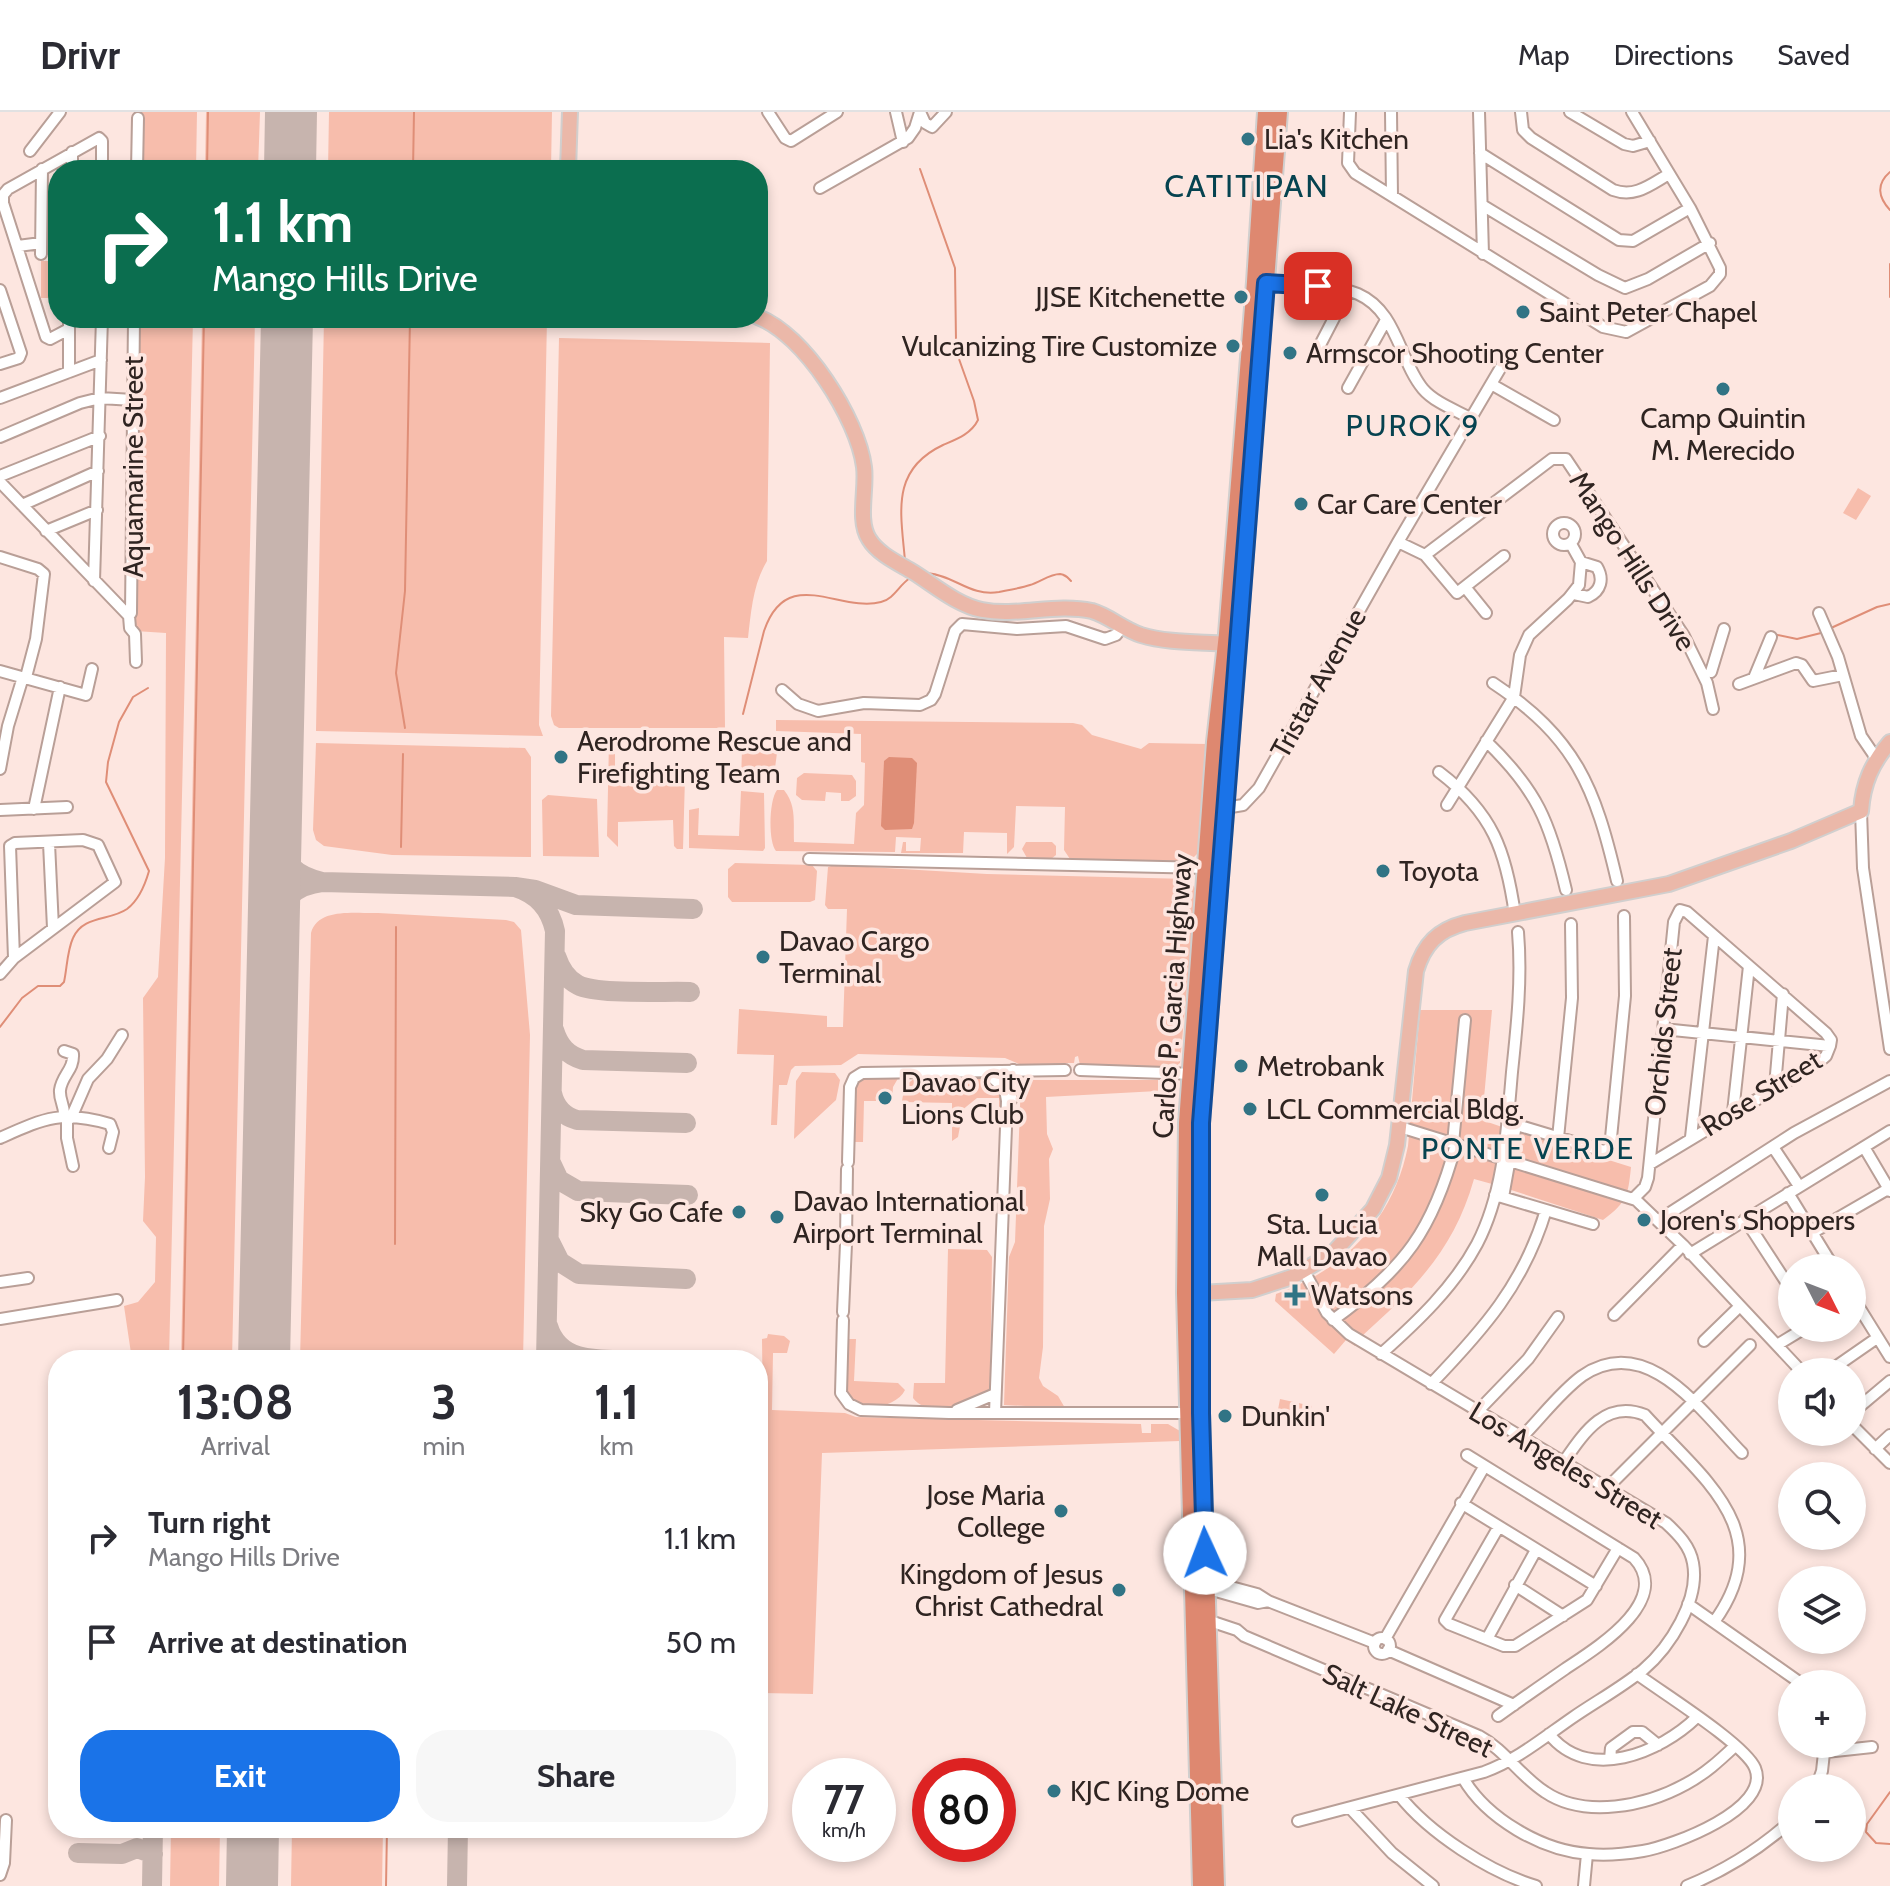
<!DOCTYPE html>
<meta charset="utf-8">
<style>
:root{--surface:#fff;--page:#f7f7f7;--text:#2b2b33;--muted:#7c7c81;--line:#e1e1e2;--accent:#1a73e8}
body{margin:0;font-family:Cabin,sans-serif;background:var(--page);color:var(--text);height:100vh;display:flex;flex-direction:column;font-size:30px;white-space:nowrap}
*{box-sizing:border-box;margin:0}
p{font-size:26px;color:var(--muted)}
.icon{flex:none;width:44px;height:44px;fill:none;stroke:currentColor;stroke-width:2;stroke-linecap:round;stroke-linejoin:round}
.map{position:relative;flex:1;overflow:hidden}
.sheet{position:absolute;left:48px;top:1238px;width:720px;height:488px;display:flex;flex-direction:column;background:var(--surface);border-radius:32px;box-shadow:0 4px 12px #0003}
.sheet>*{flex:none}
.hud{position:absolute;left:48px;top:48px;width:720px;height:168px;border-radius:32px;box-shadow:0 4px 12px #0003;background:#0b6e4f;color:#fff;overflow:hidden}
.needle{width:52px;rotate:132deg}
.controls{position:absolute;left:1778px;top:1142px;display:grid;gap:16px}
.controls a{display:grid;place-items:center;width:88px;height:88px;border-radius:50%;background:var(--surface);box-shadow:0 4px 12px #0003;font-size:40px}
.speed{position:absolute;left:792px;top:1646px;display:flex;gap:16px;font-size:40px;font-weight:700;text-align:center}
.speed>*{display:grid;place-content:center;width:104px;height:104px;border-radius:50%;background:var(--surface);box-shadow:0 4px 12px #0003;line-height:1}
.speed small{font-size:20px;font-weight:400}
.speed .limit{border:12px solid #d22;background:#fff;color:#111}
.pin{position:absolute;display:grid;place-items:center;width:68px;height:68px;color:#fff;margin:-34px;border-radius:16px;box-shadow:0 4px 12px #0006}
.me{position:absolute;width:88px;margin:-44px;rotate:358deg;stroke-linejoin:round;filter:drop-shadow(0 0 6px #0008)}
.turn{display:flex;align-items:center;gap:28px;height:168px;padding:0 32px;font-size:36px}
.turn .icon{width:104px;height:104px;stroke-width:2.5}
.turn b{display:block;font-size:56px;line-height:68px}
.eta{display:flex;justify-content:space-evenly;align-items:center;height:136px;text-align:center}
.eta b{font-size:48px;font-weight:700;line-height:56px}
.action{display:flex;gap:16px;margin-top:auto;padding:16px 32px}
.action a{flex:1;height:92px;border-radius:32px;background:var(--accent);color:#fff;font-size:32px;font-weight:700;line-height:92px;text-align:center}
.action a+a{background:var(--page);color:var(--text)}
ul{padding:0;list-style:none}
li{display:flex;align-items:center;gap:24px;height:104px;padding:0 32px}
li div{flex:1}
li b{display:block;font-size:30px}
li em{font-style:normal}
header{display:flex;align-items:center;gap:48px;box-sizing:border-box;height:112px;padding:0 40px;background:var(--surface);border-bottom:2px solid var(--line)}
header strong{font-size:38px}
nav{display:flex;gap:44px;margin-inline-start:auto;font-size:28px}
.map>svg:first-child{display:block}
.green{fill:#f7bdac}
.water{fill:#df8e77}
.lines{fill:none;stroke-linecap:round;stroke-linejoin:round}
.stream{stroke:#df8e77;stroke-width:2}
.taxiway{stroke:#c7b4ae;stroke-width:20}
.runway{stroke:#c7b4ae;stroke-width:52}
.minor-casing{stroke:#b99f97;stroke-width:14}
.major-casing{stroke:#d1cfce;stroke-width:18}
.highway-casing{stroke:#d1cfce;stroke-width:20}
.minor{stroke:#fff;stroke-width:10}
.major{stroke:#ebb8a9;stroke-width:14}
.highway{stroke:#de8870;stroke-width:16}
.route-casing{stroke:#114b97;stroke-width:20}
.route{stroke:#1a73e8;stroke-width:14}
.poi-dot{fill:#317485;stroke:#fde6e0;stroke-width:3}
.labels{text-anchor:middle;stroke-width:7;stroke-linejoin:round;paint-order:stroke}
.poi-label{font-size:28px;fill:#2f2421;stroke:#fde6e0;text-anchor:start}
.street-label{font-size:28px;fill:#2f2421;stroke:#fde6e0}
.neighbourhood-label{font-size:30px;letter-spacing:2px;fill:#064350;stroke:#fde6e0}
.quarter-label{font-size:32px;letter-spacing:2px;fill:#064350;stroke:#fde6e0}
</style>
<header>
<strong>Drivr</strong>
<nav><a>Map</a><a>Directions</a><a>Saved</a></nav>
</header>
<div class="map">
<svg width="1890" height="1774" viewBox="0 0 1890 1774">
<rect width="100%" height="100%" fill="#fde6e0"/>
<path class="green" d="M142,0H197L196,58H141Z
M206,0H260L258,58H205Z
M329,0H552L551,58H328Z
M41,149H58V186H41Z
M139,206H193L169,1248H132L124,1194L138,1190L155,1170L156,1125L143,1109L145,1065L143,886L158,865L165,746L166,521L135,519Z
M202,206H255L232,1248H181Z
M324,206H547L539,613L543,624L316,619Z
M559,226L770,231L767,449C753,472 751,500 748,526L724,525L725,616H559L554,613L551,604Z
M1858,376L1871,384L1856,408L1843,401Z
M776,608L1073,611L1082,613L1092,623L1141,637L1149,631L1208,632L1199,740L1191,748L1183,749L1070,747L1064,738L1065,695L1016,694L1014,735L1007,742V721L964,720L963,741H901L903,730H906V739H920L921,726L896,725L895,740L776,739C768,730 769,688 777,678H784C797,694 793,711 794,730L854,732L856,701L864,693L865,651L861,650V622L776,619Z
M609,629H615V663L685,665L683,737H677L674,734L673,708L618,710V735L607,724Z
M316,631L525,636L531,645V745L392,743L324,734L316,728L313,718Z
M742,636H757V640L777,641L773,671H741Z
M804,661L852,663L856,669V684L849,689H841V681L826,680L825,689L802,688L796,683L797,666Z
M741,679L764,681L765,736L763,739L689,736V698L699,696L698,723L739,724Z
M548,683L597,687L599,745L543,744L542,688Z
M1026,730H1052L1056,734V743L1051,747L1027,746L1022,737Z
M735,751L812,753L817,759L815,788L810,790H732L728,785V757Z
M834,753L987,762L1189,767L1196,778L1180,951L1172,957L1080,953L1078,944L1075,945L1074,951H1066L1065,953L1019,952L1005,946L858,942L841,953L795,954L791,958L787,973H779L777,1013H771L774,943L737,942L739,897L827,904V915H843L847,797H828L825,793L828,755Z
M378,801L506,808L514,810L521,818L530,923L523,1248H300L311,821C318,795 357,802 378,801Z
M1420,898H1492L1482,1008L1502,1015L1498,1038L1514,1043L1519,1020L1631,1055C1628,1084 1627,1090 1603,1108L1508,1077L1512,1056L1496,1051L1492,1072L1474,1067C1454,1138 1415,1176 1362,1224L1355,1234L1346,1228L1334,1242L1275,1189L1276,1182C1345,1158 1394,1106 1408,1034Z
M802,960L835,961L840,968L836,988L794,1027L796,969Z
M900,963L893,975L892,989H864L863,1030H852C853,1014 848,969 867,964C876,961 890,963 900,963Z
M920,964L985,965L1002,977L1004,1002L999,998V986H977L956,1003L961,1009L958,1025L952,1029V991L902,990C904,976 907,969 920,964Z
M1021,968H1158V979L1046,985L1047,1022L1053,1037L1049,1047L1050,1087L1044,1114L1043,1235L1039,1266L1043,1274L1058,1284L1065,1296L1004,1293L1009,1145L1015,1130Z
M948,1137L987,1138L992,1145L990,1279C970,1289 931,1309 913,1286L914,1271H945Z
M768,1222L784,1224L790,1229L787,1241H773L772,1298L845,1301L856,1305L1141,1312L1142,1321H1151V1312H1168L1180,1319V1329L822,1341L813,1582L758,1581V1308L763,1307L762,1227L767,1226Z
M849,1227H856L854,1269L898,1271L905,1278C896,1297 854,1303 845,1279C843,1273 848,1237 849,1227Z
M1280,1287L1312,1294L1308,1310L1277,1303Z
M171,1716H220L219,1774H170Z
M292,1716H383L382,1774H291Z"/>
<path class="water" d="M889,645L912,646L917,651L914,711L912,717L885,718L881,714L884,649Z"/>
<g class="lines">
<path class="stream" d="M207,58L208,0
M413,58L414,0
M1890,60C1876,72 1878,85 1890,98
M1890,152V185
M905,449C901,401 890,358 943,333C957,327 971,322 978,308L974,289L959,247L956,229L955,156L920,57
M927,461C954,463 970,485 999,480C1009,478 1021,476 1030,473C1040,470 1050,462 1060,462C1066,463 1067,465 1071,469
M1831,516L1877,495L1890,492
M1773,522L1797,527L1821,521
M743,602L764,519C787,452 839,501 881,490C894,487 899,473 910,466
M405,616L396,561L405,479L410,206
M401,735L403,642
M0,915L22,886L38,874H60L64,870C67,857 67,839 73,826C83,803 110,809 127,797C139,788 145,773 149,759L106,670L108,650L119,610L133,585L148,576
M395,1132L396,815
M183,1248L204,206
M1890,1680L1867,1712L1866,1720L1876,1731L1890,1732
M386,1774L387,1716"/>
<path class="taxiway" d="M275,725C283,751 295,764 322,770L515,775L535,778L576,793L693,797
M515,775C537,782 550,796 555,819L546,1248
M274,813C279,788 296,773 322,770
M556,844C560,856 566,867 578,873C597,883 666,879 690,880
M554,918C559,934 567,943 583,948L687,951
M552,981C555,995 563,1004 577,1008L686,1011
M551,1051L559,1068L578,1079L688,1083
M550,1130L560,1150L579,1162L686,1167
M548,1214C560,1255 606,1247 641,1248
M78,1741L122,1742L137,1736L153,1742
M152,1774L153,1716
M457,1774L458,1716"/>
<path class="runway" d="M290,58L291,0
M264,1248L287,206
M252,1774L253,1716"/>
<g class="minor-casing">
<path id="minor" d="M768,0L785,26L791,29L837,0
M896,0L903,30
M920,0L925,11L932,15L946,0
M1350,0L1348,51L1355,61L1603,215L1626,220L1710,174L1720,162V156L1690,96L1632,0
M1391,0L1392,84
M1479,0L1483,142
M1521,0L1523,18L1531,26L1613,78C1635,86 1650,73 1669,62
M1570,0L1624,32L1633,34L1650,29
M30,39L60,0
M1480,41L1619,128L1633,129L1690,96
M72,58V40
M137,58L138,6
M820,76L908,26L915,16L920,0
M1482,93L1598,163L1625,176L1648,167L1710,131
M18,134L41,131
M41,142L42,57
M1261,171C1293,172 1329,170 1358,182C1397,199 1399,248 1423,277C1434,290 1455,298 1470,306
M0,178L21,241L19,246L0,252
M69,206V260
M134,206L131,501L129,504L130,516L135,522L136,550
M69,217L50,227L46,225L3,91V83L8,77L99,26L102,29V58
M1320,233L1348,179
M1491,272L1554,308
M1348,276L1386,208
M0,286L101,248
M0,325L80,291L100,286L133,288
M0,364L100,324
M0,370L129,504
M22,393L98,359
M1553 422a11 11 0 1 1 22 0a11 11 0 1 1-22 0Z
M46,419L97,398
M1398,430L1425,443
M1425,443L1552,347H1566L1684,524L1707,571L1713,597
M1425,443L1457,481L1504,444
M0,445L38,457L44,462L36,527L26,565
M94,469L102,206
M1465,475L1486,501
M1574,482L1588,485C1601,479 1604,467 1597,455L1581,450
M1819,501L1838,545L1861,624L1876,646
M0,559L86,583L92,557
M1711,560L1724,517
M1754,566L1771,525
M1493,571C1576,626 1595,675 1617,769
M1739,572L1796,551L1802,553L1813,569L1843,563
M782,578L798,592L818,599L864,591L920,593L931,588L935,582L955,519L962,512L1017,517L1066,514L1105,527L1116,523L1122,515
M1486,629C1537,678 1550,710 1566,778
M0,657L8,614L23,565
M1439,660C1493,701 1506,739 1515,803
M1447,693L1514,585L1520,543L1529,523L1568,487L1579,473L1581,450L1571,432
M1225,696L1243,693L1259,676L1398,430L1504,250
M34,697L60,575
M0,698L67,695
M1861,699L1863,756L1890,937
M49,731L53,816
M809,747L1208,756
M0,862L14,846L115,770L98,733L83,728L15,731L10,734L14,846
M1663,917L1830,934
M64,939L73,942C74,958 62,963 60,978C59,988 65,994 64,1004
M1080,958L1194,962
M986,960L1005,977L1007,989L995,1301
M1775,974L1783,882
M1011,988L1013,958
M1733,1000L1749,854
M67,1005V1026L73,1054
M71,1006L88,967L107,947L122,923
M1507,1010L1600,1038L1605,1039L1610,1036L1625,884L1624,804
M1400,1015L1636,1088L1683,1133L1802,1260
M1691,1025L1714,824
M0,1026C45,1006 61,998 110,1012L113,1020L109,1036
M1558,1026L1572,886L1571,812
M1453,1031L1465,908
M1773,1035L1799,1074
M1864,1035L1890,1079
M848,1050L850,975L854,966L862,961L1065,958
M1650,1052L1819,950L1826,944L1830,934
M1788,1081L1834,1156
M1495,1083L1593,1112
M1503,1085L1516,1013
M1634,1086L1645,1075L1648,1066L1674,810L1680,798L1687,800L1826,921L1831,928L1830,934
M1745,1107L1792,1179
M1659,1108L1794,1021L1890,969
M1812,1121L1888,1077
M846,1126L847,1057
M1690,1142L1890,1019
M0,1170L28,1166
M1852,1184L1890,1245
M843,1200L846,1132
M1614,1203L1683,1133
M0,1207L117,1188
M843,1208L841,1281L849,1292L861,1298L949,1301H1191
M1333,1208C1405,1156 1433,1118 1456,1032
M1704,1229L1740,1194
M1777,1233L1805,1216
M1381,1242C1417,1210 1454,1175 1477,1132C1504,1080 1507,1017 1512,960C1517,913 1522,867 1518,820
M1828,1260L1877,1226
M1431,1272C1483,1218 1524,1172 1546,1098
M957,1298L995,1282
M1477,1300L1528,1247L1558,1205
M1852,1301L1890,1269
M1852,1313L1890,1351
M1521,1326C1541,1306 1560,1280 1582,1264C1647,1219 1702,1300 1742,1341
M1875,1337L1890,1323
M1467,1343L1634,1446C1674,1489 1595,1537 1565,1557C1542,1573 1520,1588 1498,1604
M1563,1351C1583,1322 1605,1287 1645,1303C1703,1367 1780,1419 1714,1510
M1607,1376L1750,1233
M1461,1391L1596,1474
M1498,1416L1445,1508L1449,1512L1504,1534H1515L1587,1488L1618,1436
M1201,1467L1257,1482L1268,1489L1375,1531
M1515,1473L1563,1504
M1205,1476L1258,1491L1268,1489
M1688,1492L1802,1572
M1207,1508L1237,1518L1244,1524L1479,1624C1505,1638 1520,1664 1545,1680C1585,1707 1646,1694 1686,1672C1705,1662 1720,1648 1735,1634
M1374 1534a8 8 0 1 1 16 0a8 8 0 1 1-16 0Z
M1385,1527L1484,1355
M1487,1527L1536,1438
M1388,1538L1514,1593
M1549,1622C1588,1671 1660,1641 1697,1605
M1826,1640L1872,1635
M1610,1647L1611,1636L1633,1620H1642L1658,1633
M1463,1666C1486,1706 1542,1739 1589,1742C1607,1744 1625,1742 1643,1739C1672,1734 1772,1697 1755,1656C1745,1632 1661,1580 1637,1562
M1816,1676L1822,1659L1825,1632
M1399,1683C1429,1721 1489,1760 1536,1774
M1350,1696L1392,1741L1433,1774
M1298,1709L1484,1660C1517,1648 1543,1626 1572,1606C1595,1590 1621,1576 1643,1558C1670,1535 1700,1488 1693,1451C1690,1434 1678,1422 1666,1411L1349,1222L1327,1201L1304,1159
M0,1763L4,1751L6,1708
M1584,1774L1587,1742
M1687,1774C1726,1758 1761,1736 1792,1708"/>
</g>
<g class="major-casing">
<path id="major" d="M568,58L570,0
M758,205C804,222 858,307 864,355C867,377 857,408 869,427C878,442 898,451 913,460C934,473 957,493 982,498C1018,505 1055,491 1092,499C1109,504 1123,517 1141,523C1167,531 1199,530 1226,532
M1200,1181L1252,1178L1292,1165L1333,1141L1373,1097L1389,1066L1397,1033L1416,859C1424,832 1438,818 1465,811L1669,772L1791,729L1861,699C1863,671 1872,651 1890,630"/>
</g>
<g class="highway-casing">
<path id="highway" d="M1201,1774L1185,1181L1187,1011L1215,630L1227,522L1255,170L1266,0
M1216,1774L1201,1301V1011L1279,0"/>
</g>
<use href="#minor" class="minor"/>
<use href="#major" class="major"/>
<use href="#highway" class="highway"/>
</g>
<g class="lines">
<g class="route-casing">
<path id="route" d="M1205,1441L1201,1301V1011L1266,171L1318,174"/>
</g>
<use href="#route" class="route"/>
</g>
<g class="poi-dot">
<circle cx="1248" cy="27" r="8"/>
<circle cx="1241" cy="185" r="8"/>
<circle cx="1523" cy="200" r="8"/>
<circle cx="1233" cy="234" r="8"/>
<circle cx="1290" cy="241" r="8"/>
<circle cx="1723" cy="277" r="8"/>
<circle cx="1301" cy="392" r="8"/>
<circle cx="561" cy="645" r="8"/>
<circle cx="1383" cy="759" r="8"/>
<circle cx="763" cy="845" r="8"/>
<circle cx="1241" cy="954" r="8"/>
<circle cx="885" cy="986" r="8"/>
<circle cx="1250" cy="997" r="8"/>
<circle cx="1322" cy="1083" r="8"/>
<circle cx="739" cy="1100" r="8"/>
<circle cx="777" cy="1105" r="8"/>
<circle cx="1644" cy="1108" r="8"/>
<path d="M1291 1171h8v8h8v8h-8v8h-8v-8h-8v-8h8z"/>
<circle cx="1225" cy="1304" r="8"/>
<circle cx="1061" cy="1399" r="8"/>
<circle cx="1119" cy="1478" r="8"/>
<circle cx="1054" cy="1679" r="8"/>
</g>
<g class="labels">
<g class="poi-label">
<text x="1264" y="37">Lia's Kitchen</text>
<text x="1225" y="195" text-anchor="end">JJSE Kitchenette</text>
<text x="1539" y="210">Saint Peter Chapel</text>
<text x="1217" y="244" text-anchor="end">Vulcanizing Tire Customize</text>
<text x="1306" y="251">Armscor Shooting Center</text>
<text x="1723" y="316" text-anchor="middle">Camp Quintin<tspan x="1723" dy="32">M. Merecido</tspan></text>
<text x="1317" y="402">Car Care Center</text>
<text x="577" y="639">Aerodrome Rescue and<tspan x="577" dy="32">Firefighting Team</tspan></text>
<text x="1399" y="769">Toyota</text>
<text x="779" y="839">Davao Cargo<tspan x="779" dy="32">Terminal</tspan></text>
<text x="1257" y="964">Metrobank</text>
<text x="901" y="980">Davao City<tspan x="901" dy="32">Lions Club</tspan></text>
<text x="1266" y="1007">LCL Commercial Bldg.</text>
<text x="793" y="1099">Davao International<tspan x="793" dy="32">Airport Terminal</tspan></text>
<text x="723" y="1110" text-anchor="end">Sky Go Cafe</text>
<text x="1660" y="1118">Joren's Shoppers</text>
<text x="1322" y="1122" text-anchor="middle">Sta. Lucia<tspan x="1322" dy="32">Mall Davao</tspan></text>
<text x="1311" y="1193">Watsons</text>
<text x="1241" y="1314">Dunkin'</text>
<text x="1045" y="1393" text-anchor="end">Jose Maria<tspan x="1045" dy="32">College</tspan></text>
<text x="1103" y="1472" text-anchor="end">Kingdom of Jesus<tspan x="1103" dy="32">Christ Cathedral</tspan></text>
<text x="1070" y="1689">KJC King Dome</text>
</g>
<g class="street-label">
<text transform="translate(133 355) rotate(-90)" y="10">Aquamarine Street</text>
<text transform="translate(1633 449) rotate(57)" y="10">Mango Hills Drive</text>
<text transform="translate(1318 571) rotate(-61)" y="10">Tristar Avenue</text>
<text transform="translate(1172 884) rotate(-86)" y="10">Carlos P. Garcia Highway</text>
<text transform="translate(1663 920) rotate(-84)" y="10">Orchids Street</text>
<text transform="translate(1761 981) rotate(-32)" y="10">Rose Street</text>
<text transform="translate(1566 1353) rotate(31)" y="10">Los Angeles Street</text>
<text transform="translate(1408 1598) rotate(25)" y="10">Salt Lake Street</text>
</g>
<g class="neighbourhood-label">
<text x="1413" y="324">PUROK 9</text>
<text x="1528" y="1047">PONTE VERDE</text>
</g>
<g class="quarter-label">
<text x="1247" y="85">CATITIPAN</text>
</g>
</g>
</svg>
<div class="controls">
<a><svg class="needle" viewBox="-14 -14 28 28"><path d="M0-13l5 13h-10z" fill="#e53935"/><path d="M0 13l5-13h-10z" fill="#7c7c81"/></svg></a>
<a><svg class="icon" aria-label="sound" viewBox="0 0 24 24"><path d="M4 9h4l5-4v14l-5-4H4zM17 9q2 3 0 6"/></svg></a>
<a><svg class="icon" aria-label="search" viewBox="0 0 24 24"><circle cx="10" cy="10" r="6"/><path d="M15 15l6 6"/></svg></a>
<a><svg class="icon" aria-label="layers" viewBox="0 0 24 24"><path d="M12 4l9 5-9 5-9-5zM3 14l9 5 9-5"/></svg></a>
<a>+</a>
<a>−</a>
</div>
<div class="speed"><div>77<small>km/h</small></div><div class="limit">80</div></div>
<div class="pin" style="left:1318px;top:174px;background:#d93025"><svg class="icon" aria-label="arrive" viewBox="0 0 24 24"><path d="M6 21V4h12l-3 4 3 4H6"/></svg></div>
<svg class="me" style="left:1205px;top:1441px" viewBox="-20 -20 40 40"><circle r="19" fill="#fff"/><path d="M0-13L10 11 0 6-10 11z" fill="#1a73e8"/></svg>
<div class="hud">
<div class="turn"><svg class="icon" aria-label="right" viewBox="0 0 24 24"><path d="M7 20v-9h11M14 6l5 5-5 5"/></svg><div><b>1.1 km</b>Mango Hills Drive</div></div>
</div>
<section class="sheet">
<div class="eta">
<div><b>13:08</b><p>Arrival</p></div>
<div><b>3</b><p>min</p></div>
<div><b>1.1</b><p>km</p></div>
</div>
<ul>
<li><svg class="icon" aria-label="right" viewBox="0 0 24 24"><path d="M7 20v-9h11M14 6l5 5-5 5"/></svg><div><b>Turn right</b><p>Mango Hills Drive</p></div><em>1.1 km</em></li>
<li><svg class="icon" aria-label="arrive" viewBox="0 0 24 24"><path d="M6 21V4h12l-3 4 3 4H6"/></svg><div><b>Arrive at destination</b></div><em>50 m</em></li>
</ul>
<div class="action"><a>Exit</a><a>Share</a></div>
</section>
</div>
